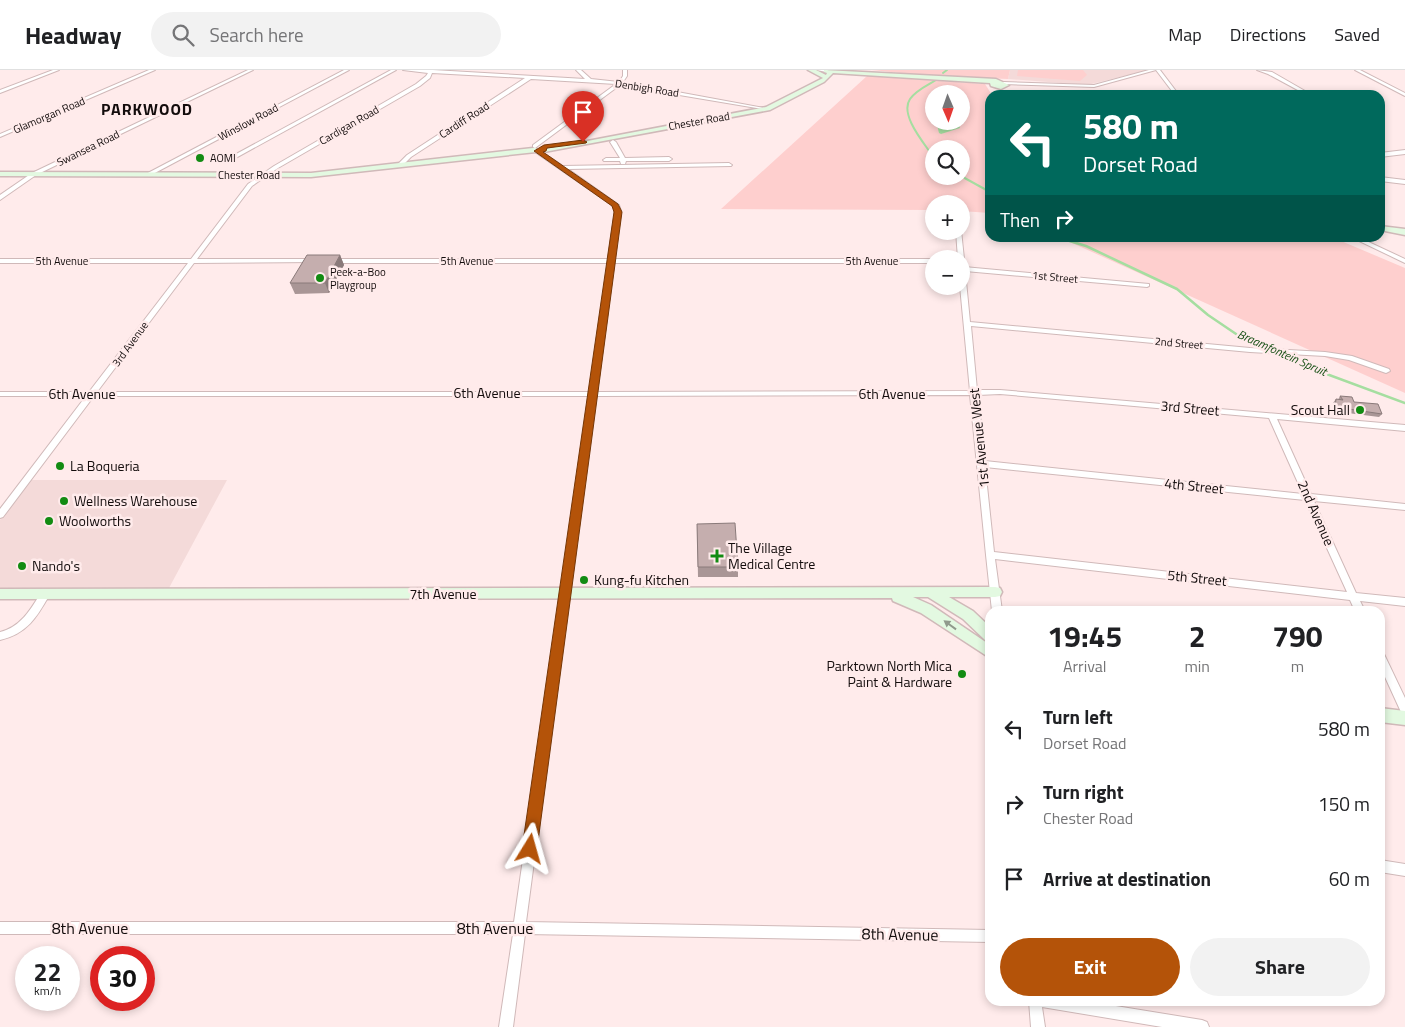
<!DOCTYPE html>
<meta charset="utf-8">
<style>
:root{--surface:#fff;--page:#f2f2f2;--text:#202124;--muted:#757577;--line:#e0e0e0;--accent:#b45309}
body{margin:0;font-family:"Titillium Web",sans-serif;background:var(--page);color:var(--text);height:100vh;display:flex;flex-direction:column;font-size:19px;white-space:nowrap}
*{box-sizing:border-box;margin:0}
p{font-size:16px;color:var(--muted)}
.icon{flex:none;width:28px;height:28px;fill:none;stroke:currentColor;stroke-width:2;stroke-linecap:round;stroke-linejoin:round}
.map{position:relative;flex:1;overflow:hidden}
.sheet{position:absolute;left:985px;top:536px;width:400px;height:400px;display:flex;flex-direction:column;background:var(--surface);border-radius:15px;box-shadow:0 2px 8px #0003}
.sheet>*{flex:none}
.hud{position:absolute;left:985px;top:20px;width:400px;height:152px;border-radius:15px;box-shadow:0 2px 8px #0003;background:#00695c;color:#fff;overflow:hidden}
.needle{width:32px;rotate:178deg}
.tools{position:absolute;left:925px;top:15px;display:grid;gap:10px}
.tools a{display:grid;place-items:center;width:45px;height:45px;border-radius:50%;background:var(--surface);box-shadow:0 2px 8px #0003;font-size:25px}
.speed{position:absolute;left:15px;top:876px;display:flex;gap:10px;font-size:25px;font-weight:700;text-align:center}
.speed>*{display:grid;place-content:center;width:65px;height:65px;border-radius:50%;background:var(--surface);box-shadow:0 2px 8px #0003;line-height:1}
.speed small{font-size:12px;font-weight:400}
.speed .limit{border:8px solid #d22;background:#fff;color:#111}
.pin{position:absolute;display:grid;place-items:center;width:42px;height:42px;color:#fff;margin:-51px -21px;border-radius:50% 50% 50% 0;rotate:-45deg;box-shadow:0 0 5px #0007}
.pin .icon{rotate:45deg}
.me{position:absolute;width:55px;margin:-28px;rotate:8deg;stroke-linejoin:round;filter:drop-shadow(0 0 4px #0008)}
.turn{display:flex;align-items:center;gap:18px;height:105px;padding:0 15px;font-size:22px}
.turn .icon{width:65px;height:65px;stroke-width:2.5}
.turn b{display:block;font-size:35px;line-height:42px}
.then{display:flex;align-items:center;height:48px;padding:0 15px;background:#0003;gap:10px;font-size:19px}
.eta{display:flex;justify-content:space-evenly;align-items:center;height:85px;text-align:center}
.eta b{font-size:30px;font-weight:700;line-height:35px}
.action{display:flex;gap:10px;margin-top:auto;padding:10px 15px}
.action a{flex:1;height:58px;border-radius:30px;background:var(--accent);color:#fff;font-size:20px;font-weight:700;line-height:58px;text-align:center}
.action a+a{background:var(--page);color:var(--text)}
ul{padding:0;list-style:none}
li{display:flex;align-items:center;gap:15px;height:75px;padding:0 15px}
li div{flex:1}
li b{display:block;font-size:19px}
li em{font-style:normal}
header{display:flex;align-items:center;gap:30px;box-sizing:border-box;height:70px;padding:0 25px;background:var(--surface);border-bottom:1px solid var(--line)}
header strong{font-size:24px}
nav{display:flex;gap:28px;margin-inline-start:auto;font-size:18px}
.search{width:350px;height:45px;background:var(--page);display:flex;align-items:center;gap:12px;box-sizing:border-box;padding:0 18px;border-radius:28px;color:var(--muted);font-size:19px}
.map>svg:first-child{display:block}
.built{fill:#f4dad9}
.green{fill:#fecfce;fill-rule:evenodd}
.water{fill:#a5dea0}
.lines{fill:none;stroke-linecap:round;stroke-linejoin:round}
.stream-far1{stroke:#a5dea0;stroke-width:2}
.stream{stroke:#a5dea0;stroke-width:2.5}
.street-casing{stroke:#d0b9b9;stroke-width:2}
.secondary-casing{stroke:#d0b9b9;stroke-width:3}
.street{fill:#fff;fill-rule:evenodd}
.secondary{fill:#e3f9e1;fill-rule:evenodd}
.wall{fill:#a99696}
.shaded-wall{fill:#8a7a7a}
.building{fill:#c5aeae;stroke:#8a7a7a}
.oneway{fill:#909a8c}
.route{fill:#b45309;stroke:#753606}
.poi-dot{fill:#128b12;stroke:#ffebeb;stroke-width:2}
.labels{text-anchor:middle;stroke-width:5;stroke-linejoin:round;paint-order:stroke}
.far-street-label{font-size:11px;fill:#130c0c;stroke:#ffebeb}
.far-poi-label{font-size:11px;fill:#130c0c;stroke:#ffebeb;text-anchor:start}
.far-water-label{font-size:12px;font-style:italic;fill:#164f14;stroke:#ffebeb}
.street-label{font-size:14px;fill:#130c0c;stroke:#ffebeb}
.poi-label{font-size:14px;fill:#130c0c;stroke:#ffebeb;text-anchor:start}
.far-district-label{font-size:16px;font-weight:bold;letter-spacing:1px;fill:#130c0c;stroke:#ffebeb}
.near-street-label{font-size:16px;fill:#130c0c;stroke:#ffebeb}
</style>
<header>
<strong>Headway</strong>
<div class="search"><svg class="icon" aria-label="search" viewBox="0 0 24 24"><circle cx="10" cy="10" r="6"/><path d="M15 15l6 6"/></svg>Search here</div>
<nav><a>Map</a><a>Directions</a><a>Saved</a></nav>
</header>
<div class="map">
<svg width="1405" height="957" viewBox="0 0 1405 957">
<rect width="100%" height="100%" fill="#ffebeb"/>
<path class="built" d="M1010,0H1149L1087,15L1008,9Z
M31,410H227L169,518L0,520V450Z"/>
<path class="green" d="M872,0H1010L1008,9L928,6Z
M1018,0H1083L1087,5L1080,11L1017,6Z
M867,6L985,14L992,25H990V143L961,141V134H934V140L721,139ZM934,24H961V51H934ZM934,79H961V106H934Z
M1061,168H1334L1405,198V323Z"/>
<path class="water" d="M936,51H958L960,58L941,64L939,63Z"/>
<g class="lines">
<path class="stream-far1" d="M943,3L947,0
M934,88C925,74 899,45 910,29C916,20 928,15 936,10
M961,106L990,122"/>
<path class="stream" d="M1060,168L1086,176L1177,219L1208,245L1242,268L1269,280
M1275,282L1305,296L1405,333"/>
<g class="street-casing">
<path id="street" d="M53,0H59L0,23V20Z
M149,0H155L0,67V64Z
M248,0H253L36,105L0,130V125L32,103Z
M344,0H349L151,105L146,104Z
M391,0H396L232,90L227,89Z
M403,0H433L585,9L576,0H581L591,9L619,12L623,6V0H627V6L623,12L770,39L768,40L620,15L535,78L533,77V75L616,14L531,9L411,87L402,96H398V94L407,85L525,8L432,3L430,8L420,16L278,98L252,116L197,189H315L317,190V192L194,193L97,322H590L608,193H333L330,191L333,189H608L615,141L613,136L535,82V80H539L563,96L729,93L732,95L731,96L568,99L619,135L621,141L614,189H934V193H614L597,322L970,321L960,216H961V192L964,194V197L1149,214V216L1147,217L965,201L970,252L1250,278L1325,282L1352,286L1389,299L1390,301L1386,303L1349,290L1325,286L1250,282L971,256L977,320H1000L1405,355V361L1277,349L1311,424L1405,434V440L1314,431L1356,523L1405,528V536L1360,531L1365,541H1355L1350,530L995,489L1002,541H992L986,485L970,325L596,326L526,852L990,860V872L525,864L513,957H499L513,864H0V852H514L589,326H94L3,447L0,448V439L86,326H0V322H89L188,193H0V189H191L248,114L274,96L416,14L426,6L428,3ZM1000,324L1269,348L1303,424L985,391L978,325ZM985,397L1305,430L1347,522L994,482Z
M817,0H827L828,1L826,2Z
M1149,0H1160L1179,25H1175L1156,0L1094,17L1004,14L1002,13L1004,12L1094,15Z
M1257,0L1272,2L1312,25H1307L1268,4Z
M1355,0H1360L1405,23V26Z
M613,70L616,72L625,88L669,87L672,89L669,91H626L625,94H621L620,91H604L603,90L606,88H620L610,72Z
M1405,80V84L1380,87V83Z
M1380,107L1405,110V114L1380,111Z
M961,160L964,189L961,191V189H958L956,161H961Z
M1353,168H1360L1405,189V193Z
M45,520L48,521L50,524C37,547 27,564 0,570V562C21,557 31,539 42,521Z
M1380,581L1383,582L1405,628V644L1401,642L1380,596Z
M1380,790L1405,794V806L1380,802Z
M1029,931H1085L1202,950L1207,952L1209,957H1162L1042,937L1045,957H1031Z"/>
</g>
<g class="secondary-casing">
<path id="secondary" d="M808,0H816L826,5L827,3L824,2V0L996,9L1009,15L1001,19L991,16L990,13L833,3L824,12L770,40L544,82L540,80L766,37L823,8Z
M533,78H536V82L311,107L0,106V102L311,103Z
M1380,156L1405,159V165L1380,160Z
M995,517L1000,518L1002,522L1000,526L995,527H949L973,541L990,557V572L985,570L963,549L928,527H913L931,535L990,575V588L921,543L893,531L892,528L0,529V519Z
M1380,638L1405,641V655L1380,652Z"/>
</g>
<use href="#street" class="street"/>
<use href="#secondary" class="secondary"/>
</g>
<path class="wall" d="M340,185L344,195L329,223L295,224L290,213Z
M1340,326L1382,344L1379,347L1332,341L1333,333L1336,329L1338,330Z
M697,454L738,497V507H698Z"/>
<path class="shaded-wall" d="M340,185L344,195L329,223L325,213Z"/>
<path class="building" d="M307,185H340L325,213H290Z
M1340,326L1352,327L1354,332L1378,334L1382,344L1335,337L1336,329L1343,330Z
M735,453L738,497H698L697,454Z"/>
<defs><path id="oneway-solid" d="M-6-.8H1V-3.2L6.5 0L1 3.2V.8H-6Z" transform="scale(1.25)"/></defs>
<use class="oneway" href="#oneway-solid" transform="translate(950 555) rotate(-144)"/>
<path class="route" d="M583,70L587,72L586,73L547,78L546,81L543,82L618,134L622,142L537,779L535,784L530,786L524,784L522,779L614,142L612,136L534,81L544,75Z"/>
<g class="poi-dot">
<circle cx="200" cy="88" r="5"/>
<circle cx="320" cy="208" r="5"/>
<circle cx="1360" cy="340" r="5"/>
<circle cx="60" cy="396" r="5"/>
<circle cx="64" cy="431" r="5"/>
<circle cx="49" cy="451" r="5"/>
<path d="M714.5 478.5h5v5h5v5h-5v5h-5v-5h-5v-5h5z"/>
<circle cx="22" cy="496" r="5"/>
<circle cx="584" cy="510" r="5"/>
<circle cx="962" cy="604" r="5"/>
</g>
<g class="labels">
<g class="far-street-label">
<text transform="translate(647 18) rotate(9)" y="4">Denbigh Road</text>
<text transform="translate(49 45) rotate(-23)" y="4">Glamorgan Road</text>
<text transform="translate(464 50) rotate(-33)" y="4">Cardiff Road</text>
<text transform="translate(699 51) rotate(-10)" y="4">Chester Road</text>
<text transform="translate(248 52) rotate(-28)" y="4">Winslow Road</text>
<text transform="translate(349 55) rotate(-30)" y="4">Cardigan Road</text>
<text transform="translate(88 78) rotate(-26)" y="4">Swansea Road</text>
<text x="249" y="109">Chester Road</text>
<text x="62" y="195">5th Avenue</text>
<text x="467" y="195">5th Avenue</text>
<text x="872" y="195">5th Avenue</text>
<text transform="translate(1055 207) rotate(5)" y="4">1st Street</text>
<text transform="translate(1179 273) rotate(5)" y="4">2nd Street</text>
<text transform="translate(130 274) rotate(-54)" y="4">3rd Avenue</text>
</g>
<g class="far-poi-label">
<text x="210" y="92">AOMI</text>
<text x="330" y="206">Peek-a-Boo<tspan x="330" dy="13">Playgroup</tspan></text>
</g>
<g class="far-water-label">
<text transform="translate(1282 283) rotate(24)" y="4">Braamfontein Spruit</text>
</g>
<g class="street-label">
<text x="487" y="328">6th Avenue</text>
<text x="82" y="329">6th Avenue</text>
<text x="892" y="329">6th Avenue</text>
<text transform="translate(1190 338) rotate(5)" y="5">3rd Street</text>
<text transform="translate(979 368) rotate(-96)" y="5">1st Avenue West</text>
<text transform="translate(1194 416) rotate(6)" y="5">4th Street</text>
<text transform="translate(1316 443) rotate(66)" y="5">2nd Avenue</text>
<text transform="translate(1197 508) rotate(6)" y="5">5th Street</text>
<text x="443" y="529">7th Avenue</text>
</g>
<g class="poi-label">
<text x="1350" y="345" text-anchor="end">Scout Hall</text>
<text x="70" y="401">La Boqueria</text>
<text x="74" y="436">Wellness Warehouse</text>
<text x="59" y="456">Woolworths</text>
<text x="728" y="483">The Village<tspan x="728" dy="16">Medical Centre</tspan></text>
<text x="32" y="501">Nando's</text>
<text x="594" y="515">Kung-fu Kitchen</text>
<text x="952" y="601" text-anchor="end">Parktown North Mica<tspan x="952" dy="16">Paint &amp; Hardware</tspan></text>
</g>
<g class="far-district-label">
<text x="147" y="45">PARKWOOD</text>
</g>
<g class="near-street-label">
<text x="90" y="864">8th Avenue</text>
<text x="495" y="864">8th Avenue</text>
<text transform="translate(900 864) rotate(1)" y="6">8th Avenue</text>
</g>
</g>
</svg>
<div class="tools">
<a><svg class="needle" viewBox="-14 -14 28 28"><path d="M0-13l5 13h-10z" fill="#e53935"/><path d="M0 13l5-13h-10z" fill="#757577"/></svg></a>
<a><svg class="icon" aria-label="search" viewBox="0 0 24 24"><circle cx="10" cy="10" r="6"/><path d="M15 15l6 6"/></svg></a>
<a>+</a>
<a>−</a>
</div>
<div class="speed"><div>22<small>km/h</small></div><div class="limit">30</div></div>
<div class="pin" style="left:583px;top:72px;background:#d93025"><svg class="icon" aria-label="arrive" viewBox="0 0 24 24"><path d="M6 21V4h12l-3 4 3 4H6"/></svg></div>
<svg class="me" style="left:530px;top:779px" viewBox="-20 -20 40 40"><path d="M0-17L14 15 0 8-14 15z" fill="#b45309" stroke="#fff" stroke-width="4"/></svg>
<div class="hud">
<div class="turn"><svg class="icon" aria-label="left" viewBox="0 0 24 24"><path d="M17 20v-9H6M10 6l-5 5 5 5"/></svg><div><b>580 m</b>Dorset Road</div></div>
<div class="then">Then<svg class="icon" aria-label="right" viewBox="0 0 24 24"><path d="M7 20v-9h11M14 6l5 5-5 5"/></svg></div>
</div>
<section class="sheet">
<div class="eta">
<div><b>19:45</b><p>Arrival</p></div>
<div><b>2</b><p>min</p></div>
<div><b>790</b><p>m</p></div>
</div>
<ul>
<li><svg class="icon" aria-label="left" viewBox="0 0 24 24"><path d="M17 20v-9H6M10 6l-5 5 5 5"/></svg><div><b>Turn left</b><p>Dorset Road</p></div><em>580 m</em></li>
<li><svg class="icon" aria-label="right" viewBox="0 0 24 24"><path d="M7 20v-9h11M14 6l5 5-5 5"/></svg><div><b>Turn right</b><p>Chester Road</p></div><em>150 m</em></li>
<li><svg class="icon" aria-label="arrive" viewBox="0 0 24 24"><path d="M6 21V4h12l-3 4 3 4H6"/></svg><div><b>Arrive at destination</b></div><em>60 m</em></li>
</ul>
<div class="action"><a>Exit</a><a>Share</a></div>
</section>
</div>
